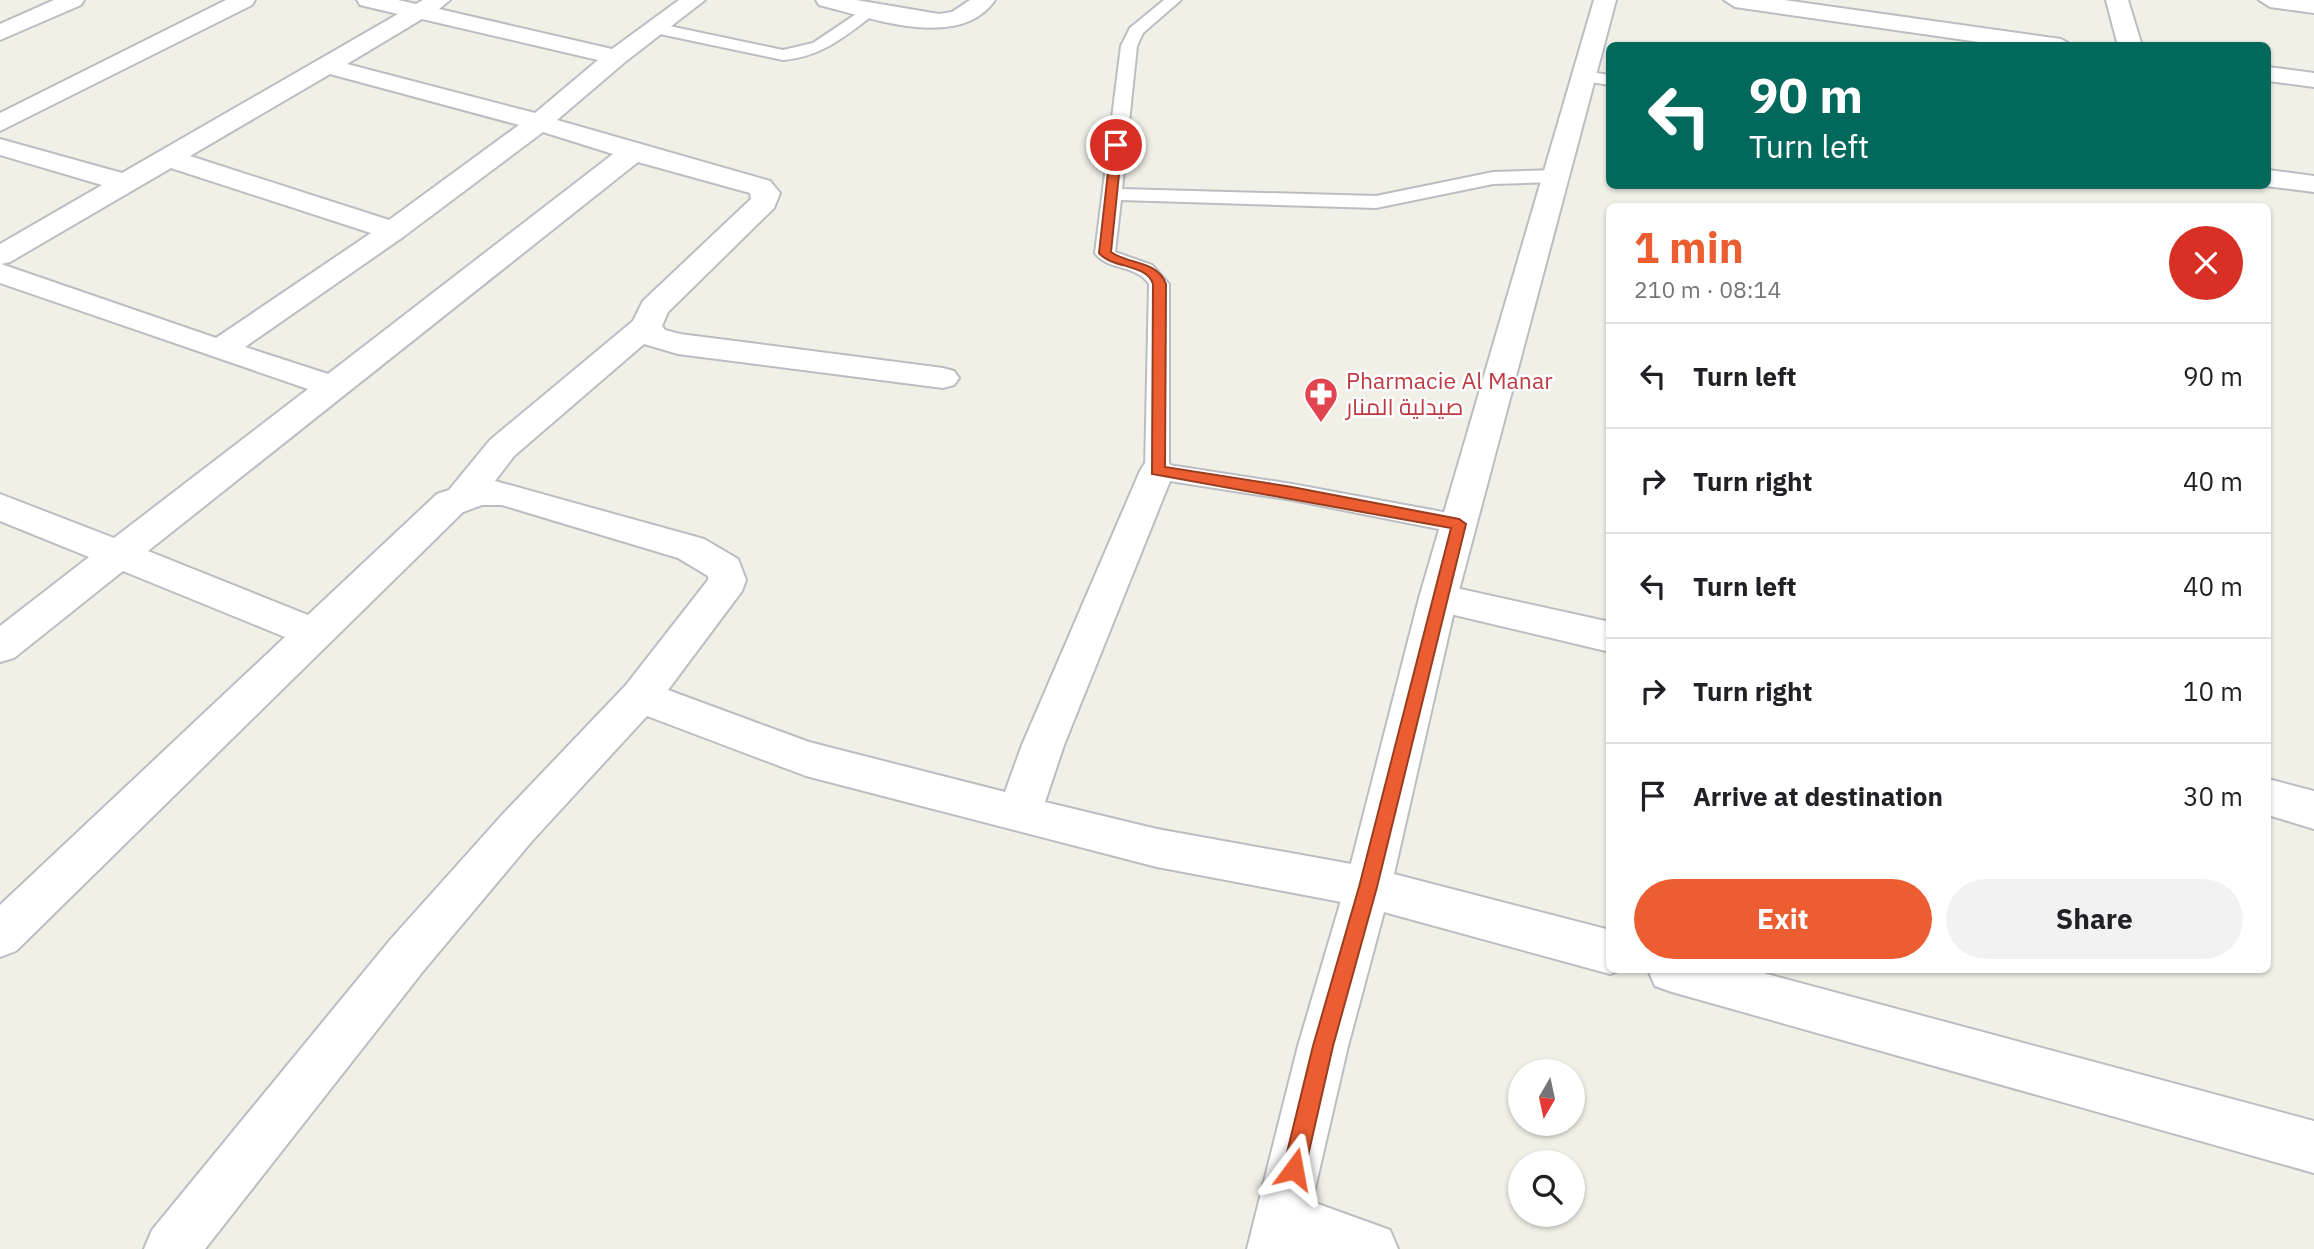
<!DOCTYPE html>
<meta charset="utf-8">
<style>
:root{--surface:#fff;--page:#f2f2f2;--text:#202124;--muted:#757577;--line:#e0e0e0;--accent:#ec5e31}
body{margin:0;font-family:"IBM Plex Sans",Cairo,sans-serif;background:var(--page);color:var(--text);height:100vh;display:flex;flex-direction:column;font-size:26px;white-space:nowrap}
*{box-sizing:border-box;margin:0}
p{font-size:23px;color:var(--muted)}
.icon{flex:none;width:38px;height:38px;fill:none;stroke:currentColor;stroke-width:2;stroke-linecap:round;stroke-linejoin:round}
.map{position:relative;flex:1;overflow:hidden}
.drawer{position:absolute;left:1606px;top:203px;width:665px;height:770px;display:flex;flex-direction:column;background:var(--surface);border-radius:10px;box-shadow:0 2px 5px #0004}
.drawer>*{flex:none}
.hud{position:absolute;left:1606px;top:42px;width:665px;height:147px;border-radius:10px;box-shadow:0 2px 5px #0004;background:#00695c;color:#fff;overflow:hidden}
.needle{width:46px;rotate:189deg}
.controls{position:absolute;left:1508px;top:1059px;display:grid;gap:14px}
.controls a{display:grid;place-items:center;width:77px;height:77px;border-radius:50%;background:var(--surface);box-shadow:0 2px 5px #0004;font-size:35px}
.pin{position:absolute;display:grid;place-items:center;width:60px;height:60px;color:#fff;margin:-30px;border:4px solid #fff;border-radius:50%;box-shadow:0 2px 7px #0007}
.me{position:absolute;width:77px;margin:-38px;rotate:13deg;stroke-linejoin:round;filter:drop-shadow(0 0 5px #0008)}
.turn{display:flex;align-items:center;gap:24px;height:147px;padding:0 28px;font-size:32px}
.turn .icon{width:91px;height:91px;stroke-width:2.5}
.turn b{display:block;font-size:49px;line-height:60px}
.round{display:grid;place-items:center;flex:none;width:74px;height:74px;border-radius:37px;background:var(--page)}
.summary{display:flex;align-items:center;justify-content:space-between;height:119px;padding:0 28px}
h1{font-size:42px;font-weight:700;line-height:52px;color:var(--accent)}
.button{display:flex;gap:14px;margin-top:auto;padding:14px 28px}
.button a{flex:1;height:80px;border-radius:42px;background:var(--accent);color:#fff;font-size:28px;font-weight:700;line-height:80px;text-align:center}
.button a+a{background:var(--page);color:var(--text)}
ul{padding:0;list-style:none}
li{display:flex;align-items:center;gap:21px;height:105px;padding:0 28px;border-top:2px solid var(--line)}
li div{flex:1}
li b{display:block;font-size:26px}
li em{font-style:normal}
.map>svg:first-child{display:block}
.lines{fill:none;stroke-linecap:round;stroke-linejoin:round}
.service-casing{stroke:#bbbdc2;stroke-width:4}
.minor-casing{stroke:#bbbdc2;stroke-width:4}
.tertiary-casing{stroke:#bbbdc2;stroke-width:4}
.service{fill:#fff;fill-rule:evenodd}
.minor{fill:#fff;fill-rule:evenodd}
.tertiary{fill:#fff;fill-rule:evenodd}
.route{fill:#ec5e31;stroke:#993d20;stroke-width:2}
.labels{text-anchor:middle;stroke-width:5;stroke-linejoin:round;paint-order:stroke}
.health-label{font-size:23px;fill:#be3a42;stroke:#fff;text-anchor:start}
</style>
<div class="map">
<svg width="2314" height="1249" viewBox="0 0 2314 1249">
<rect width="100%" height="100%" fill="#f0f0e7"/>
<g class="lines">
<g class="service-casing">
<path id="service" d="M1164,0H1181L1143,33L1137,46L1122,189L1376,196L1493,172L1556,170L1565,176L1556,182L1493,184L1376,208L1121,200L1115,252L1152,265L1169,284V465L1292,484L1459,515L1468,518L1471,524L1468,530L1459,533L1292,500L1157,479L1149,477L1145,471L1149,284C1136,264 1108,271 1095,253L1121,46L1130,28Z
M871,4L877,6V12C847,35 822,57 783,60L655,33L647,28L655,23L783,50L813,43Z
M1583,71L1610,75V85L1577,80L1575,76Z"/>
</g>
<g class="minor-casing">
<path id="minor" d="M54,0H84L81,5L0,40V24Z
M226,0H255L252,5L0,131V113Z
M357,0H398L416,4L423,0H450L439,9L612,49L679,0H705L625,62L557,120L770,181L780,193L774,208L668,312L662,326L665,330L680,334L943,368L954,371L959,378L954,385L943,388L678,354L644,344L514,456L495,481L704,539L738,559L746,580L742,591L668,690L809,742L1005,792L1022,745L1140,471L1145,463L1157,459L1169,463L1174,471L1064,745L1045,802L1157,829L1368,867L1384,873L1391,887L1384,901L1368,907L1157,867L806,776L647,716L532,841L424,970L205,1249H144L152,1230L390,940L502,815L626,685L708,580V576L678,558L502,505H482L463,512L16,951L0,957V905L285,637L123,571L14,658L0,662V626L89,557L0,521V494L114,538L308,389L0,283V244L102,185L0,155V139L122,173L398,14L360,5ZM422,19L598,60L535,113L347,64ZM330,74L519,125L389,220L190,156ZM543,132L613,154L328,374L245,347L403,237ZM638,162L750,193L751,199L643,301L633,321L490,440L449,490L437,494L308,615L148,551ZM171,168L371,233L216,338L1,264L10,262Z
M816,0H856L939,14L952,12L970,0H995C959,52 868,17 819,5Z
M2106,0H2128L2142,46H2118Z
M2259,0H2314V13L2270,7Z
M2268,170L2314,176V192L2265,186H2268Z
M1438,584L1610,622V652L1425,608L1419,598L1425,588Z
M2268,779L2314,791V829L2268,815Z
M1282,1191L1390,1230L1398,1249H1294L1263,1237L1255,1218L1263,1199Z"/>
</g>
<g class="tertiary-casing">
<path id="tertiary" d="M1594,0H1616L1457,598L1394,874L1610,930V970H1621L1610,974L1384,912L1348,1046L1301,1249H1247L1298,1046L1345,887L1419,598Z
M1724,0H1784L2061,39L2073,46H2007L1735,7Z
M2268,67L2314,73V87L2268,81Z
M1648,970H1752L2314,1121V1173L1672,992L1655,986Z"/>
</g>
<use href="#service" class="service"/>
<use href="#minor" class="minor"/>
<use href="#tertiary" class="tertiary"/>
</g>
<path class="route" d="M1116,142L1122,145L1111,252C1129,265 1157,260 1166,284L1165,467L1292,487L1459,519L1466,524L1377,887L1333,1046L1305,1169L1302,1177L1294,1180L1287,1177L1283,1169L1313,1046L1359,887L1451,528L1152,474L1153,284C1146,263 1112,269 1099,253L1111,145Z"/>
<defs>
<g id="pharmacy-pin" transform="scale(1.75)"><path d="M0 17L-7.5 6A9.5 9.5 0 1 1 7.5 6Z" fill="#e0444e" stroke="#fff"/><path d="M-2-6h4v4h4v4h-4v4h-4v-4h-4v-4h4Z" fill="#fff"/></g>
</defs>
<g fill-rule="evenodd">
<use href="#pharmacy-pin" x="1321" y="394"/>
</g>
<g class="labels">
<g class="health-label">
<text x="1346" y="389">Pharmacie Al Manar<tspan x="1346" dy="26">صيدلية المنار</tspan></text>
</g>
</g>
</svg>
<div class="controls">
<a><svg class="needle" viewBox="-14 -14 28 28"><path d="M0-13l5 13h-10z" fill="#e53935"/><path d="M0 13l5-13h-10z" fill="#757577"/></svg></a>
<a><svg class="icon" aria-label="search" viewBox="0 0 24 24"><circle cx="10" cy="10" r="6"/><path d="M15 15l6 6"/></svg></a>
</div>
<div class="pin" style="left:1116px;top:145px;background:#d93025"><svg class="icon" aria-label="arrive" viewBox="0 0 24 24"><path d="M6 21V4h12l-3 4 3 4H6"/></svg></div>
<svg class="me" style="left:1294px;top:1169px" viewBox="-20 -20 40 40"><path d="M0-17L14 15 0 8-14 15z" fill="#ec5e31" stroke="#fff" stroke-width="4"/></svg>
<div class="hud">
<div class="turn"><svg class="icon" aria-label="left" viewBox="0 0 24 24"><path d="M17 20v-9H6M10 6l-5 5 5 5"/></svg><div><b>90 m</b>Turn left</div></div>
</div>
<section class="drawer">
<div class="summary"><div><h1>1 min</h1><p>210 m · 08:14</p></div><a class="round" style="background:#d93025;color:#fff"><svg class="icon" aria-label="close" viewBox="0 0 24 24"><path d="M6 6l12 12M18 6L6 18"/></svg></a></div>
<ul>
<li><svg class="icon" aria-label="left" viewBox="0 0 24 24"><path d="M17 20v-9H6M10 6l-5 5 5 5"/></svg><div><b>Turn left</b></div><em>90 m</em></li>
<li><svg class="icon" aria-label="right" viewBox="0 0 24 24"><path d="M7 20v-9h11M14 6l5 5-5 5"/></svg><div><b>Turn right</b></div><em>40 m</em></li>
<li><svg class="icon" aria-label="left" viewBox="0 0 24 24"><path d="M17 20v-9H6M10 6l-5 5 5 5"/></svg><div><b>Turn left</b></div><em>40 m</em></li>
<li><svg class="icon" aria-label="right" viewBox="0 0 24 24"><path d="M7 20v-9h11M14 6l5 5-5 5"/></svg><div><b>Turn right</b></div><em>10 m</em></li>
<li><svg class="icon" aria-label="arrive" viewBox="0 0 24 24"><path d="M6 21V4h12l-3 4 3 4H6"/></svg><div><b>Arrive at destination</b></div><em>30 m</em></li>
</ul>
<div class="button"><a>Exit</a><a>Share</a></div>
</section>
</div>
